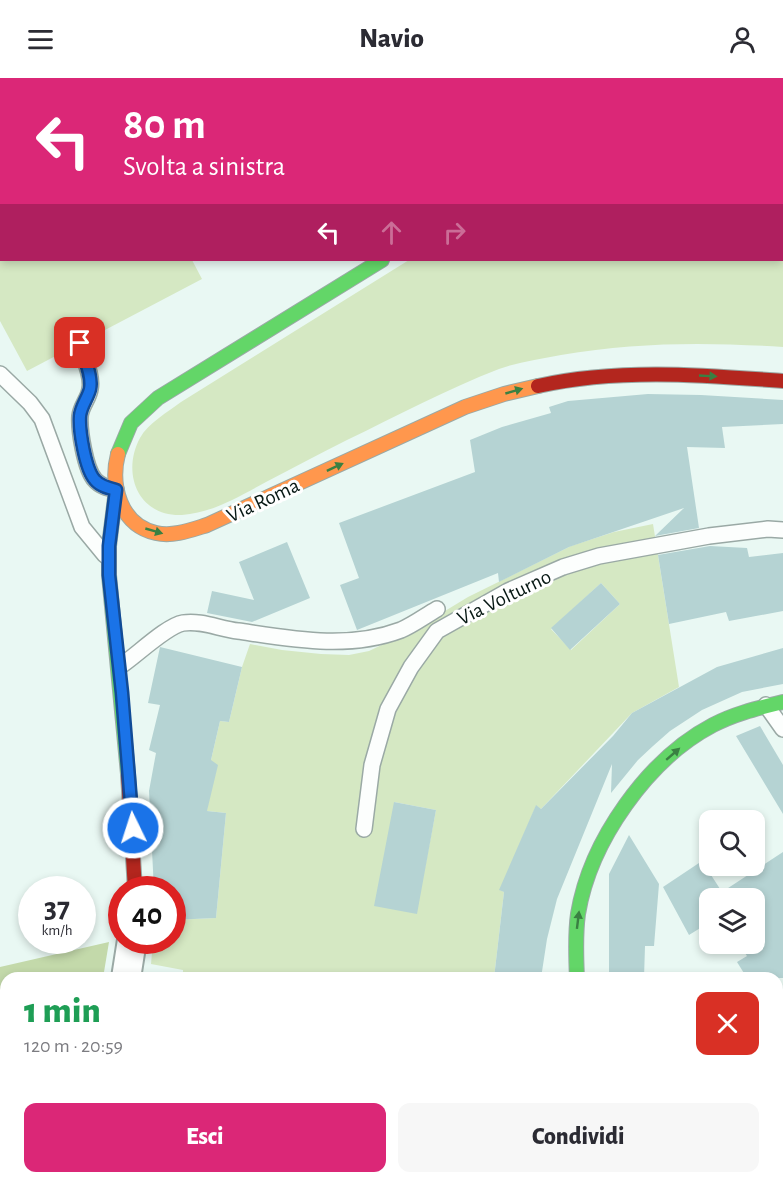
<!DOCTYPE html>
<html lang="it">
<meta charset="utf-8">
<style>
:root{--surface:#fff;--page:#f7f7f7;--text:#2b2b33;--muted:#7c7c81;--accent:#db2777}
body{margin:0;font-family:"Alegreya Sans",sans-serif;background:var(--page);color:var(--text);height:100vh;display:flex;flex-direction:column;font-size:22px;white-space:nowrap}
*{box-sizing:border-box;margin:0}
p{font-size:20px;color:var(--muted)}
.icon{flex:none;width:33px;height:33px;fill:none;stroke:currentColor;stroke-width:2;stroke-linecap:round;stroke-linejoin:round}
.map{position:relative;flex:1;overflow:hidden}
.side{position:absolute;left:0px;top:894px;width:783px;height:212px;display:flex;flex-direction:column;background:var(--surface);border-radius:18px 18px 0 0;box-shadow:0 3px 9px #0003}
.side>*{flex:none}
.banner{position:absolute;left:0px;top:0px;width:783px;height:183px;box-shadow:0 3px 9px #0003;background:#db2777;color:#fff;overflow:hidden}
.tools{position:absolute;left:699px;top:732px;display:grid;gap:12px}
.tools a{display:grid;place-items:center;width:66px;height:66px;border-radius:12px;background:var(--surface);box-shadow:0 3px 9px #0003;font-size:30px}
.speed{position:absolute;left:18px;top:798px;display:flex;gap:12px;font-size:30px;font-weight:700;text-align:center}
.speed>*{display:grid;place-content:center;width:78px;height:78px;border-radius:50%;background:var(--surface);box-shadow:0 3px 9px #0003;line-height:1}
.speed small{font-size:15px;font-weight:400}
.speed .limit{border:9px solid #d22;background:#fff;color:#111}
.pin{position:absolute;display:grid;place-items:center;width:51px;height:51px;color:#fff;margin:-26px;border-radius:12px;box-shadow:0 3px 9px #0006}
.me{position:absolute;width:66px;margin:-33px;rotate:356deg;stroke-linejoin:round;filter:drop-shadow(0 0 4px #0008)}
.turn{display:flex;align-items:center;gap:21px;height:126px;padding:0 24px;font-size:27px}
.turn .icon{width:78px;height:78px;stroke-width:2.5}
.turn b{display:block;font-size:42px;line-height:51px}
.lanes{display:flex;align-items:center;height:57px;padding:0 24px;background:#0003;justify-content:center;gap:30px;direction:ltr}
.lanes .off{opacity:.35}
.round{display:grid;place-items:center;flex:none;width:63px;height:63px;border-radius:12px;background:var(--page)}
.head{display:flex;align-items:center;justify-content:space-between;height:102px;padding:0 24px}
h1{font-size:36px;font-weight:800;line-height:45px;color:#1e9e55}
.button{display:flex;gap:12px;margin-top:auto;padding:12px 24px}
.button a{flex:1;height:69px;border-radius:12px;background:var(--accent);color:#fff;font-size:24px;font-weight:800;line-height:69px;text-align:center}
.button a+a{background:var(--page);color:var(--text)}
header{display:flex;justify-content:space-between;align-items:center;height:78px;padding:0 24px;background:var(--surface);font-size:27px;font-weight:800}
.map>svg:first-child{display:block}
.green{fill:#d5e8c3;fill-rule:evenodd}
.forest{fill:#c3d9aa}
.building{fill:#b5d3d3}
.lines{fill:none;stroke-linecap:round;stroke-linejoin:round}
.lane-casing{stroke:#9aa9a5;stroke-width:18}
.street-casing{stroke:#9aa9a5;stroke-width:32}
.fast-casing{stroke:#9aa9a5;stroke-width:16}
.slow-casing{stroke:#9aa9a5;stroke-width:16}
.jam-casing{stroke:#9aa9a5;stroke-width:16}
.lane{stroke:#fcfefd;stroke-width:15}
.street{stroke:#fcfefd;stroke-width:28}
.fast{stroke:#63d668;stroke-width:14}
.slow{stroke:#ff974d;stroke-width:14}
.jam{stroke:#b3261e;stroke-width:14}
.oneway{fill:#3a8042}
.route-casing{stroke:#114b97;stroke-width:15}
.route{stroke:#1a73e8;stroke-width:10}
.labels{text-anchor:middle;stroke-width:6;stroke-linejoin:round;paint-order:stroke}
.street-label{font-size:21px;fill:#071814;stroke:#fff}
</style>
<header><svg class="icon" aria-label="menu" viewBox="0 0 24 24"><path d="M4 6h16M4 12h16M4 18h16"/></svg>Navio<svg class="icon" aria-label="person" viewBox="0 0 24 24"><circle cx="12" cy="8" r="4"/><path d="M4 21q1-7 8-7t8 7"/></svg></header>
<div class="map">
<svg width="783" height="1105" viewBox="0 0 783 1105">
<rect width="100%" height="100%" fill="#e9f8f3"/>
<path class="green" d="M0,0L96,1L2,2V182H192L202,201L27,293L0,243Z
M782,45H783V269C706,264 637,264 561,277C540,281 519,284 499,291C447,311 397,338 347,362C319,376 293,390 266,404C240,418 212,435 182,437C138,439 121,395 140,360C148,345 168,334 181,324L409,182H782Z
M653,446L679,609L632,635L541,731L536,728L500,812L504,814L494,900H403L401,896L386,900H192L183,898V892L151,886L153,863L172,862L173,842L216,840L226,735L207,733L211,682L220,643L229,644L242,589L250,566L282,572L321,576L349,577L369,573L417,550L468,519L571,468L614,454ZM601,505L620,526L571,572L551,551ZM394,724L436,732L416,836Z
M109,1100H549L535,1105H108Z"/>
<path class="forest" d="M109,864L103,900H6V1100H32L31,1105H0V889Z"/>
<path class="building" d="M648,316L701,317L783,322V346L722,349L725,370L687,369L699,450L655,458L684,430L569,469L499,504L498,495L357,552L340,507L359,500L339,445L475,394L470,362L502,349L551,335L549,329L568,323Z
M287,464L310,520L252,544L207,535L212,513L254,522L239,484Z
M710,468L747,470L749,479L783,475V533L729,543L726,534L669,546L658,477Z
M601,505L620,526L570,572L551,550Z
M160,569L242,589L229,644L220,643L211,682L218,687L207,733L226,735L216,840L172,842V812H154L149,713L156,675L149,672L160,627L148,625Z
M783,570V606L742,614L702,632L670,653L653,668L638,682L611,715L612,686L557,821L547,861L541,900H494L504,814L499,812L536,727L541,731L613,658L632,635L717,589Z
M760,648L783,687V736L736,658Z
M394,724L436,732L417,836L374,828Z
M629,757L659,806L654,868H645L644,900H609V796Z
M783,774V900H747L737,884L747,878L739,866H754V820H710V844L689,857L663,809L702,783L722,814Z"/>
<g class="lines">
<g class="lane-casing">
<path id="lane" d="M79,265C83,279 93,297 90,311C89,320 81,328 80,338C79,352 85,391 95,402C100,408 108,410 116,412
M0,296L30,325L42,341L82,449L105,477
M119,589C135,579 166,548 183,545C201,542 220,551 238,553C292,561 348,572 401,552C413,547 425,538 437,531
M766,627L783,651
M364,751L372,687L388,631L411,589L437,553L508,513L563,489L599,478L709,458L768,451L783,452
M777,1064H783"/>
</g>
<g class="street-casing">
<path id="street" d="M782,26H783
M126,900L132,862
M640,1100L642,1105
M684,1100L711,1105
M85,1105L86,1100"/>
</g>
<g class="fast-casing">
<path id="fast" d="M118,376L131,345L158,320L382,182
M116,412L109,468V497L128,696
M577,900C576,879 575,857 578,836C590,763 648,681 713,647C736,635 759,630 783,624"/>
</g>
<g class="slow-casing">
<path id="slow" d="M118,376C110,407 120,447 156,455C173,459 191,452 207,447L465,329L504,316L538,308"/>
</g>
<g class="jam-casing">
<path id="jam" d="M538,308C618,290 703,297 783,303
M128,696L135,812"/>
</g>
<use href="#lane" class="lane"/>
<use href="#street" class="street"/>
<use href="#fast" class="fast"/>
<use href="#slow" class="slow"/>
<use href="#jam" class="jam"/>
</g>
<defs><path id="oneway-solid" d="M-6-.8H1V-3.2L6.5 0L1 3.2V.8H-6Z" transform="scale(1.5)"/></defs>
<g class="oneway">
<use href="#oneway-solid" transform="translate(708 298) rotate(3)"/>
<use href="#oneway-solid" transform="translate(514 313) rotate(-16)"/>
<use href="#oneway-solid" transform="translate(335 389) rotate(-25)"/>
<use href="#oneway-solid" transform="translate(154 453) rotate(16)"/>
<use href="#oneway-solid" transform="translate(673 676) rotate(-41)"/>
<use href="#oneway-solid" transform="translate(578 842) rotate(-83)"/>
</g>
<g class="lines">
<g class="route-casing">
<path id="route" d="M80,265C83,279 93,297 90,311C88,320 81,328 80,338C79,352 85,391 95,402C100,408 108,410 116,412L109,468V497L122,615L133,750"/>
</g>
<use href="#route" class="route"/>
</g>
<g class="labels">
<g class="street-label">
<text transform="translate(263 422) rotate(-25)" y="7">Via Roma</text>
<text transform="translate(504 519) rotate(-26)" y="7">Via Volturno</text>
</g>
</g>
</svg>
<div class="tools">
<a><svg class="icon" aria-label="search" viewBox="0 0 24 24"><circle cx="10" cy="10" r="6"/><path d="M15 15l6 6"/></svg></a>
<a><svg class="icon" aria-label="layers" viewBox="0 0 24 24"><path d="M12 4l9 5-9 5-9-5zM3 14l9 5 9-5"/></svg></a>
</div>
<div class="speed"><div>37<small>km/h</small></div><div class="limit">40</div></div>
<div class="pin" style="left:80px;top:265px;background:#d93025"><svg class="icon" aria-label="arrive" viewBox="0 0 24 24"><path d="M6 21V4h12l-3 4 3 4H6"/></svg></div>
<svg class="me" style="left:133px;top:750px" viewBox="-20 -20 40 40"><circle r="17" fill="#1a73e8" stroke="#fff" stroke-width="3"/><path d="M0-11L8 9 0 5-8 9z" fill="#fff"/></svg>
<div class="banner">
<div class="turn"><svg class="icon" aria-label="left" viewBox="0 0 24 24"><path d="M17 20v-9H6M10 6l-5 5 5 5"/></svg><div><b>80 m</b>Svolta a sinistra</div></div>
<div class="lanes"><svg class="icon" aria-label="left" viewBox="0 0 24 24"><path d="M17 20v-9H6M10 6l-5 5 5 5"/></svg><svg class="icon off" aria-label="ahead" viewBox="0 0 24 24"><path d="M12 20V5M6 11l6-6 6 6"/></svg><svg class="icon off" aria-label="right" viewBox="0 0 24 24"><path d="M7 20v-9h11M14 6l5 5-5 5"/></svg></div>
</div>
<section class="side">
<div class="head"><div><h1>1 min</h1><p>120 m · 20:59</p></div><a class="round" style="background:#d93025;color:#fff"><svg class="icon" aria-label="close" viewBox="0 0 24 24"><path d="M6 6l12 12M18 6L6 18"/></svg></a></div>
<div class="button"><a>Esci</a><a>Condividi</a></div>
</section>
</div>
